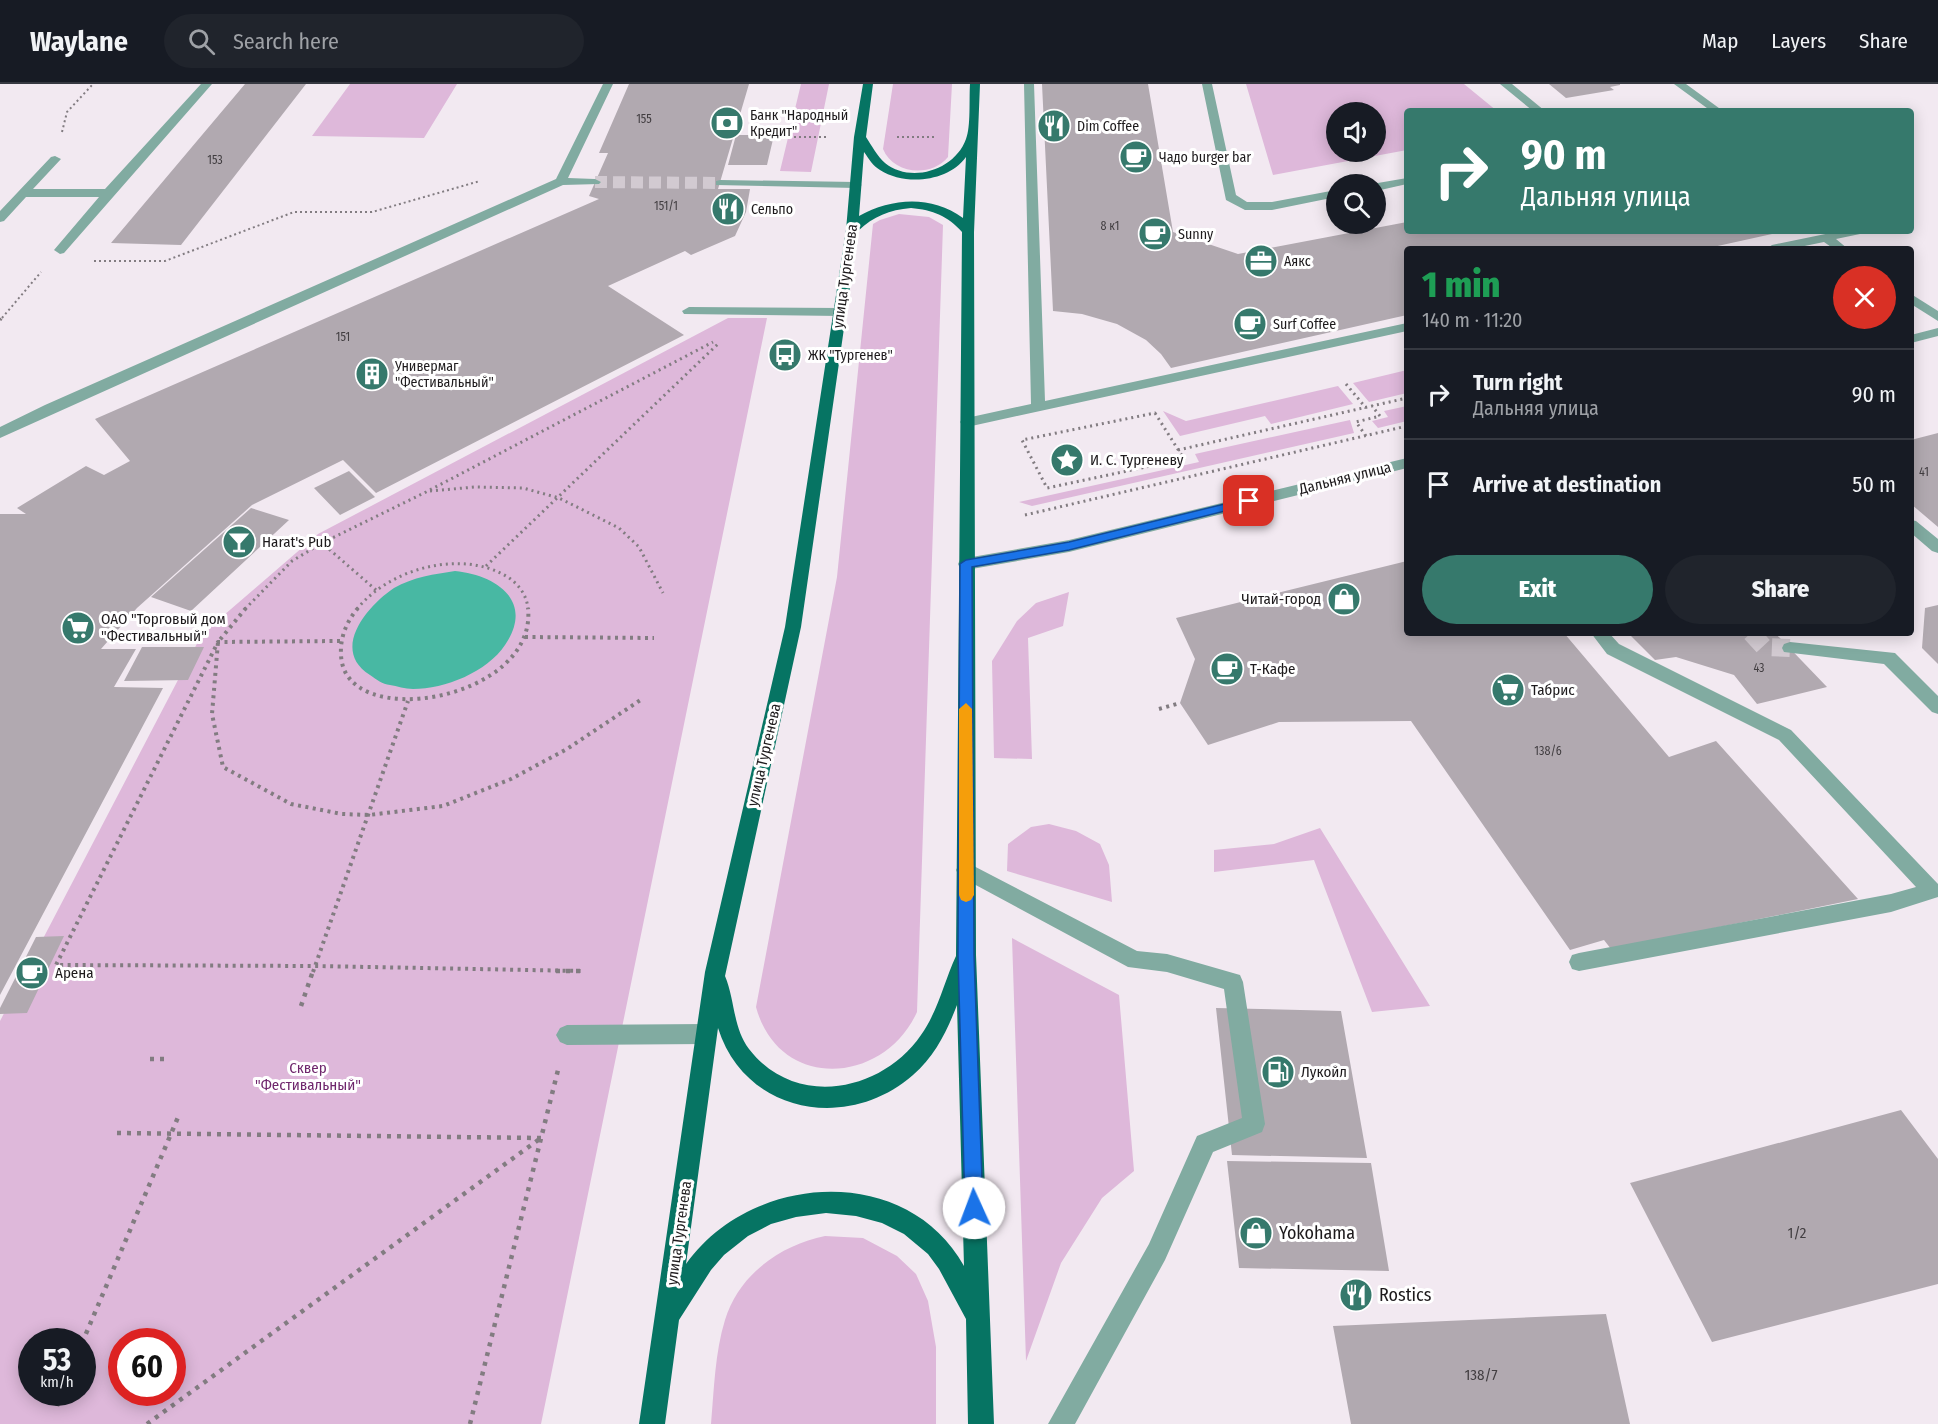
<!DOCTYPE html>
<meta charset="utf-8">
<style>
:root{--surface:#171b24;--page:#20242c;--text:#f1f3f6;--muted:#9ea1a6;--line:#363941;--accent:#36796c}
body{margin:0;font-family:"Fira Sans Condensed",sans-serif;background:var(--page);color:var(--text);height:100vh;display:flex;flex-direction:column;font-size:22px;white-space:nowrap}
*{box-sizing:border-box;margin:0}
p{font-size:20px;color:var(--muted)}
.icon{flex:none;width:33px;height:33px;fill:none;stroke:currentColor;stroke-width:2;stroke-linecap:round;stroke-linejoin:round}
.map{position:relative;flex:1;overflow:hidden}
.drawer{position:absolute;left:1404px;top:162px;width:510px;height:390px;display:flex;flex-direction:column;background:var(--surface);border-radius:6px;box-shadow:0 3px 15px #0003}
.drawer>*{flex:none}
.banner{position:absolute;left:1404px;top:24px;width:510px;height:126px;border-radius:6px;box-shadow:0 3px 15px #0003;background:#36796c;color:#fff;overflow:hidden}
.fabs{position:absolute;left:1326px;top:18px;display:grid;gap:12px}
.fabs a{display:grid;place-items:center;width:60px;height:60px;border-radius:50%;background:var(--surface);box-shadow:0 3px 15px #0003;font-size:30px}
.speed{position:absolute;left:18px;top:1244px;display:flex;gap:12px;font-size:30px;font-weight:700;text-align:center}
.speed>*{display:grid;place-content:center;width:78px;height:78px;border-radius:50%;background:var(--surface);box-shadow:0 3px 15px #0003;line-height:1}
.speed small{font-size:15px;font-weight:400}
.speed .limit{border:9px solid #d22;background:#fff;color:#111}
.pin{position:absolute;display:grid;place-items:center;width:51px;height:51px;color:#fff;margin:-26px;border-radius:12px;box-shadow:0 3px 9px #0006}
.me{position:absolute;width:66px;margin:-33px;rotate:358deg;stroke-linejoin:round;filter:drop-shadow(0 0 4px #0008)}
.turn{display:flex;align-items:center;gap:21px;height:126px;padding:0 18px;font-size:27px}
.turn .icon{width:78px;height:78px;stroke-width:2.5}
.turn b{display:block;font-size:42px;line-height:51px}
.round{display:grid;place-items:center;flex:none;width:63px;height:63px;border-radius:32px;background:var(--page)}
.head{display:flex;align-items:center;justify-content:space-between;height:102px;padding:0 18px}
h1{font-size:36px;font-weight:800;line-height:45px;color:#1e9e55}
.primary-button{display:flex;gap:12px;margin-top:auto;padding:12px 18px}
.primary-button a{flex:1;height:69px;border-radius:36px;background:var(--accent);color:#fff;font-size:24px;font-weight:800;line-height:69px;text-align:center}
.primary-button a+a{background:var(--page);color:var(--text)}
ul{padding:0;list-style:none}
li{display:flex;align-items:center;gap:18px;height:90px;padding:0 18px;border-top:2px solid var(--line)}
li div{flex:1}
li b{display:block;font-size:22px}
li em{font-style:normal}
header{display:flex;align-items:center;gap:36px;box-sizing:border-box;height:84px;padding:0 30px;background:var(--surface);border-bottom:2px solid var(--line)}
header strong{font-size:28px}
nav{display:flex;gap:33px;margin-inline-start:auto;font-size:21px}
.search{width:420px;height:54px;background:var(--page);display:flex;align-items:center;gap:15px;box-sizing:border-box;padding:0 21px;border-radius:33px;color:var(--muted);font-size:22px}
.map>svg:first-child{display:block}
.green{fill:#deb8da;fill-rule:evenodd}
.water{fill:#48b8a3}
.building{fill:#b1a9b0}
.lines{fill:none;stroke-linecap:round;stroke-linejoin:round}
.minor-tunnel-far1{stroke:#d2cad1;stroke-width:12;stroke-dasharray:12 6;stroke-linecap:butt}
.minor-tunnel{stroke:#d2cad1;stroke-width:18;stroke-dasharray:18 9;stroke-linecap:butt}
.path-far3{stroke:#827c81;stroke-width:2;stroke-dasharray:2 3;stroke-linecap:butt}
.path-far2{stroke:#827c81;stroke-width:3;stroke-dasharray:2 4;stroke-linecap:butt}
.path-far1{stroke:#827c81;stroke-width:4;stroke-dasharray:3 4.5;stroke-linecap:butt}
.path{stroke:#827c81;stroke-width:4.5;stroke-dasharray:4 6;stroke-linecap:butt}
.minor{fill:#81aba1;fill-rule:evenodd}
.major{fill:#067463;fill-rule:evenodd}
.route{fill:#1a73e8;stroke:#114b97;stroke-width:1.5}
.slow{fill:#f59e0b}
.labels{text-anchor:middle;stroke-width:6;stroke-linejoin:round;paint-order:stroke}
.number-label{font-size:12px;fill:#423e41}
.far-poi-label{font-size:14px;fill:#1d1a1c;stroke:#fff;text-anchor:start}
.street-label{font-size:15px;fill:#1d1a1c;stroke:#fff}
.poi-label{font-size:15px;fill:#1d1a1c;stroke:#fff;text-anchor:start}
.park-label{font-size:15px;fill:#6f266c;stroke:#fff}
.near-number-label{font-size:15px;fill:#423e41}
.near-poi-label{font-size:18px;fill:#1d1a1c;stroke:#fff;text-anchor:start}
</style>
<header>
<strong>Waylane</strong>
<div class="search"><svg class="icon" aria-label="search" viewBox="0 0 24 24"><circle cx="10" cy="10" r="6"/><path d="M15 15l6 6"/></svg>Search here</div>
<nav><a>Map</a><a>Layers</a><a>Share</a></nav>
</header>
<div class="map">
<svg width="1938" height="1340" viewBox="0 0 1938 1340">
<rect width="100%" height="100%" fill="#f2e9f1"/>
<path class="green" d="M350,0H457L424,54L312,52Z
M801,0H829L811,88L780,87Z
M893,0H952L948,73C931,94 893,90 883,65Z
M1246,0H1464L1497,27H1407V66L1273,91ZM1336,28H1376V68H1336Z
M899,130L929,133L943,141L917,928C884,1001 779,1008 756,923L837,493L873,140L880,136Z
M728,234H767L541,1340H0V937L202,550L318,450ZM32,1257H82V1308H32ZM122,1257H172V1308H122Z
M1407,286V309L1369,318L1353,299Z
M1338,302L1353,320L1271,340L1265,332L1180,352L1163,327L1186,337Z
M1407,322V337L1378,344L1372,337L1388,333L1384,327Z
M1350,336L1354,349L1032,422L1019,418L1199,378L1195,370Z
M1069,508L1063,542L1028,554L1032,675L994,674L992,577L1017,537L1036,519Z
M1049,740L1076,747L1100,760L1109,781L1112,818L1007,787L1008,760L1031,743Z
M1320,744L1430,922L1372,928L1314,776L1214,788V766L1274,760Z
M1012,854L1119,911L1134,1087L1102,1114L1061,1179L1026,1277Z
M825,1152L863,1154L897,1172L916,1190L928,1217L936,1263V1340H711C714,1306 715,1268 725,1236C739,1190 781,1161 825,1152Z"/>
<path class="water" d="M455,487C496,491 535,517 505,561C487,588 445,605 413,605C405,605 397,602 390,601C382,600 377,596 370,591C330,566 367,522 394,504C413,493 435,490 455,487Z"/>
<path class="building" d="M245,0H306L181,161L111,159Z
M629,0H749L718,105H750L746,128L735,152L691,171L685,167L608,202L684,251L376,409L343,376L252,421L137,524L101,565H136L114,603L163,604L0,911V430H26L17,424L86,382L104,391L130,377L95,335L599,115L589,112L608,69H599Z
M1042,0H1148L1173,148L1238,170L1407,138V147L1781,148L1704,165H1407V231L1171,284L1161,270L1146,256L1117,240L1082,230L1053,227Z
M1549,0H1620V1L1610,3L1614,6L1566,14Z
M736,51H774L767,81H728Z
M1938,349V443L1911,420V356Z
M349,387L375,413L340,431L314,404Z
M251,424L289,436L191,527L151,513Z
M1407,477V549H1564L1669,673L1716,657L1858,815L1611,865L1604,856L1570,866L1411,637L1279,638L1208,661L1180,619L1195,575L1176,534Z
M1938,521V580L1922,564L1925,524Z
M1628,549H1775L1827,603L1757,620L1734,591L1676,573L1655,576Z
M142,563H204L188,596L124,597Z
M64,852L27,929L0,930V924L36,853Z
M1216,924L1341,927L1367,1074L1232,1071Z
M1901,1026L1938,1075V1200L1712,1258L1630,1099Z
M1227,1077L1371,1079L1389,1187L1239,1184Z
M1606,1230L1630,1340H1351L1333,1242Z"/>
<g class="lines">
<path class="minor-tunnel-far1" d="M595,98L720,99"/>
<path class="minor-tunnel" d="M1751,549L1764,563L1790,564"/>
<path class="path-far3" d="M62,48L67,28L93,0
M779,53H826
M897,53H935
M94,177H165L294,128H372L480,97
M2,234L41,188"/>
<path class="path-far2" d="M0,236L3,233
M1346,300L1366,324
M1155,329L1184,375L1047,404L1022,356Z
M1366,352L1356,338L1380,332L1372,322
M1178,366L1407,314
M430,407L475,403L523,404L559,414L619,444L639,463L663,509
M1025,431L1407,342
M486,482L719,259
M376,506L322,459L426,408L713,258
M245,525L292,477L322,459
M357,525C389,485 460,465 506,492C518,499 527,511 528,525"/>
<path class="path-far1" d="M246,524L218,558L212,630L223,683L291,720L342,730L369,731L443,722L511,695L567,665L642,615
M358,524C347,537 340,553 341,570C342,650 538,617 528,524
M525,553L654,554
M340,557L218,558L56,881L316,882L582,887
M1159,625L1180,619
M313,888L408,617"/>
<path class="path" d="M556,887H582
M301,922L313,887
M150,975H168
M117,1049L541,1054
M82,1259L179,1031
M57,1322L62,1308
M147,1340L541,1054
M470,1340L558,986"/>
<path class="minor" d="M201,0H212L64,169L60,170L54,166L99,113H26L4,137L0,138V127L51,73L55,72L61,75L33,105H105Z
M603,0H613L568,94L595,95L601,98L599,100L563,101L0,354V343L45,321L556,95Z
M1024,0H1034L1045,317L1407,239V247L967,343L962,341L960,338L962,335L1031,320Z
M1202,0H1212L1236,111L1247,118H1272L1336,106V113L1272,126H1245L1226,116Z
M1500,0H1512L1545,27H1533Z
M1674,0H1686L1723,27H1711Z
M1407,94V100L1376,107V100H1372Z
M720,96L856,98L862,101L856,104L716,101V97Z
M1840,147H1862L1860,150L1836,155L1848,165H1834L1824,158L1790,165H1766L1772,161Z
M1911,210L1938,227V237L1911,220Z
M689,223L840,224L847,228L840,232L684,230L682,227Z
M1938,244V252L1911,259V251Z
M1407,374V384L1069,468L966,486L960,484L958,480L960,476L966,474L1069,456Z
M1911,436L1916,437L1938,455V469L1932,467L1911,449Z
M1591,549H1609L1619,560L1791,646L1938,800V813L1891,828L1579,887L1572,885L1569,878L1572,871L1579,869L1891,810L1916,803L1779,656L1607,570Z
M1790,558L1895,569L1938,612V630L1932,628L1884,580L1784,568L1782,564L1784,560Z
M966,778L1137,867L1167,870L1233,889L1240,891L1243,898L1265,1040L1262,1048L1213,1068L1165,1176L1075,1340H1048L1149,1160L1197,1052L1242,1034L1224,905L1167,888L1128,883L959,792L956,786L959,780Z
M706,940L713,943L717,950L713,957L706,960L567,961L560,958L556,951L560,944L567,941Z"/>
<path class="major" d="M863,0H873L866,53C872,62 877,72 885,79C911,100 955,86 966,55C971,43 969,14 970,0H980L974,148L976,871L994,1340H968L966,1235L939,1185L928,1170L904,1150L882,1139L856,1132L826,1129L796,1133L771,1140L748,1152L724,1171L711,1186L679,1236L665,1340H639L705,888L785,543L846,146L854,53ZM864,68C869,75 873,82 880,86C905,102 948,98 966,73L963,134C931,111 892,114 859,132ZM911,124C933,126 948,132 962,148L956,872C944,898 938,927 921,951C882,1008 795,1025 749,965C733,944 735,916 725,892L801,543L858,147C874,132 889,126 911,124ZM957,921L964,1182C906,1078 750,1089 686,1180L718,944C745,1030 848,1048 913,991C935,972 947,947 957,921Z"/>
</g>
<path class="route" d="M1249,414L1253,415V420L1069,466L972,483L974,871L983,1124L980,1130L974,1132L968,1130L965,1124L958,871L960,480L966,476L1069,458Z"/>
<path class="slow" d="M966,619L972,625L974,811L971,816L966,818L961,816L959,811V625Z"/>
<defs>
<g id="bank-disc" transform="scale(1.725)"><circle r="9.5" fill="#36796c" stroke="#fff"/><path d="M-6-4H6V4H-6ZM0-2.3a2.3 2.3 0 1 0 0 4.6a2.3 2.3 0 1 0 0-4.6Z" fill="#fff"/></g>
<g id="restaurant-disc" transform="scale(1.725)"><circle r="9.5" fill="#36796c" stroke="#fff"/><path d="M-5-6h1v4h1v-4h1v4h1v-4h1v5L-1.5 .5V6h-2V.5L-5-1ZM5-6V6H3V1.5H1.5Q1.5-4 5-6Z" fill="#fff"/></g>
<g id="cafe-disc" transform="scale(1.725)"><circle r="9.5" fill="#36796c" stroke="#fff"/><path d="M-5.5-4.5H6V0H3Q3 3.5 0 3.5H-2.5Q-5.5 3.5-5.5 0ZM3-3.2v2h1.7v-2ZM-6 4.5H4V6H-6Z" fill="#fff"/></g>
<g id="office-disc" transform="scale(1.725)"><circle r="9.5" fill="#36796c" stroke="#fff"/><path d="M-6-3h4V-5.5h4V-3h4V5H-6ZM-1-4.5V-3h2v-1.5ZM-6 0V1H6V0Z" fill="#fff"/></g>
<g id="bus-disc" transform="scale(1.725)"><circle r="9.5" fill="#36796c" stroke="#fff"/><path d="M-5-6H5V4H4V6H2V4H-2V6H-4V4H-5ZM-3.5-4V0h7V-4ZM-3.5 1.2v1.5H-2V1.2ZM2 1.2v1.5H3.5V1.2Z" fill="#fff"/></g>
<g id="building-disc" transform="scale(1.725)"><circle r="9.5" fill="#36796c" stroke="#fff"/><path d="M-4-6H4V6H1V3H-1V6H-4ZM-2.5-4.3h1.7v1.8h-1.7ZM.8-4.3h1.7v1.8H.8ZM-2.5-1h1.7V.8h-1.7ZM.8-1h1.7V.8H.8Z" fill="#fff"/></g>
<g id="sight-disc" transform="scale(1.725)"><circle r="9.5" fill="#36796c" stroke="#fff"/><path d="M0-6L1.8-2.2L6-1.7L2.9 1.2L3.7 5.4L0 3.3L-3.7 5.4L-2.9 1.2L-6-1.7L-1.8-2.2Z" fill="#fff"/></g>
<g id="bar-disc" transform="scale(1.725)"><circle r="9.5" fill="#36796c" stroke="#fff"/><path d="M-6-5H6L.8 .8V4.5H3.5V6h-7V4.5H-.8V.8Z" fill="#fff"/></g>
<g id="shop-disc" transform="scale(1.725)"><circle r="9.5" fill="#36796c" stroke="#fff"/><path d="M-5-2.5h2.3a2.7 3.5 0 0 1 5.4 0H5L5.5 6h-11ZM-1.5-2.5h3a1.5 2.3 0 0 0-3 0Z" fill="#fff"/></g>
<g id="supermarket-disc" transform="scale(1.725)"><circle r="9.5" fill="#36796c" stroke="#fff"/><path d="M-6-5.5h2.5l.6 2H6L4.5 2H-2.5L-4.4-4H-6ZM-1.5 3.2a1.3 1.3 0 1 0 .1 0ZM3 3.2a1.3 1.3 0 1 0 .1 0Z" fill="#fff"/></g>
<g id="fuel-disc" transform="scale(1.725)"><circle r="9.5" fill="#36796c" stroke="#fff"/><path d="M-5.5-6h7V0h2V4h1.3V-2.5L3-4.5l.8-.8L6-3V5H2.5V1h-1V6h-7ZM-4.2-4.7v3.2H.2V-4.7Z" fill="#fff"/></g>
</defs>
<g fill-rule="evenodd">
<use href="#bank-disc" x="727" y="39"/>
<use href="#restaurant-disc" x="1054" y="42"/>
<use href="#cafe-disc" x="1136" y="73"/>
<use href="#restaurant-disc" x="728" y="125"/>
<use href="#cafe-disc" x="1155" y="150"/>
<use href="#office-disc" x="1261" y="177"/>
<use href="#cafe-disc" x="1250" y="240"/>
<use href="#bus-disc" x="785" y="271"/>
<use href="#building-disc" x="372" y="290"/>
<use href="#sight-disc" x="1067" y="376"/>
<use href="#bar-disc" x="239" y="458"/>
<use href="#shop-disc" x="1344" y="515"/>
<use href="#supermarket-disc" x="78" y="544"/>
<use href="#cafe-disc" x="1227" y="585"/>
<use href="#supermarket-disc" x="1508" y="606"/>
<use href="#cafe-disc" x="32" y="889"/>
<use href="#fuel-disc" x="1278" y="988"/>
<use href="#shop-disc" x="1256" y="1149"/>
<use href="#restaurant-disc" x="1356" y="1211"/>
</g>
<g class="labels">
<g class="number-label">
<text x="644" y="39">155</text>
<text x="215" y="80">153</text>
<text x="666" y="126">151/1</text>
<text x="1110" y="146">8 к1</text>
<text x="343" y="257">151</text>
<text x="1924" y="392">41</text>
<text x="1759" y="588">43</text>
<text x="1548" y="671">138/6</text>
</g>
<g class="far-poi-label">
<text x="750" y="36">Банк "Народный<tspan x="750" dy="16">Кредит"</tspan></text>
<text x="1077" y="47">Dim Coffee</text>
<text x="1159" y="78">Чадо burger bar</text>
<text x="751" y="130">Сельпо</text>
<text x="1178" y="155">Sunny</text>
<text x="1284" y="182">Аякс</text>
<text x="1273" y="245">Surf Coffee</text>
<text x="808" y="276">ЖК "Тургенев"</text>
<text x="395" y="287">Универмаг<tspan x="395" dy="16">"Фестивальный"</tspan></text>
</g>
<g class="street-label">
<text transform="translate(845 192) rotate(-82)" y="5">улица Тургенева</text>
<text transform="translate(1345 394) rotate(-14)" y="5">Дальняя улица</text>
<text transform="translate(764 671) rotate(-77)" y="5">улица Тургенева</text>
<text transform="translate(679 1149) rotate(-82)" y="5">улица Тургенева</text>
</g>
<g class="poi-label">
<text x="1090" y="381">И. С. Тургеневу</text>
<text x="262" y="463">Harat's Pub</text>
<text x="1321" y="520" text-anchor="end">Читай-город</text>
<text x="101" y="540">ОАО "Торговый дом<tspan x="101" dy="17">"Фестивальный"</tspan></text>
<text x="1250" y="590">Т-Кафе</text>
<text x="1531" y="611">Табрис</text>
<text x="55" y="894">Арена</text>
<text x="1301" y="993">Лукойл</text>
</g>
<g class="park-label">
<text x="308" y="989">Сквер<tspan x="308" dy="17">"Фестивальный"</tspan></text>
</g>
<g class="near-number-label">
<text x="1797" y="1154">1/2</text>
<text x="1481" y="1296">138/7</text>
</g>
<g class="near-poi-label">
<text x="1279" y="1155">Yokohama</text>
<text x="1379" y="1217">Rostics</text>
</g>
</g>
</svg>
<div class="fabs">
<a><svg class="icon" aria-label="sound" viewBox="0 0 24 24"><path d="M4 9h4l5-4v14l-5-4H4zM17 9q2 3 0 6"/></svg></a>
<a><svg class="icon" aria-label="search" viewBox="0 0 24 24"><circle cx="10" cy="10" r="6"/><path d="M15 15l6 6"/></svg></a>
</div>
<div class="speed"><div>53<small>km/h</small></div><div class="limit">60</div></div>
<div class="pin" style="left:1249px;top:417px;background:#d93025"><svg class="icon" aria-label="arrive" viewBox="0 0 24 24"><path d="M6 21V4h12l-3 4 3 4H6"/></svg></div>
<svg class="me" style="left:974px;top:1124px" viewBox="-20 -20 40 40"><circle r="19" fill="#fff"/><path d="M0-13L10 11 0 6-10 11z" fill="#1a73e8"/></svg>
<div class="banner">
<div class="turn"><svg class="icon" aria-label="right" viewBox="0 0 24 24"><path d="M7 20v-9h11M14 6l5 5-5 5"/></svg><div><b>90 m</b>Дальняя улица</div></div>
</div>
<section class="drawer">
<div class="head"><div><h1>1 min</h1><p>140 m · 11:20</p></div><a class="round" style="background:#d93025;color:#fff"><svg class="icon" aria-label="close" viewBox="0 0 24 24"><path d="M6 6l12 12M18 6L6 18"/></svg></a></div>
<ul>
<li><svg class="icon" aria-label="right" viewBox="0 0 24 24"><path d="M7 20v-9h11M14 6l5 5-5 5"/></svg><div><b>Turn right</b><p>Дальняя улица</p></div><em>90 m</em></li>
<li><svg class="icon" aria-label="arrive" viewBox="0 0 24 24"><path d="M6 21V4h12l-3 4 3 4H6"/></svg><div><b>Arrive at destination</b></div><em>50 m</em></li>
</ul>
<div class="primary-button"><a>Exit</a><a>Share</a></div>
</section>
</div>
